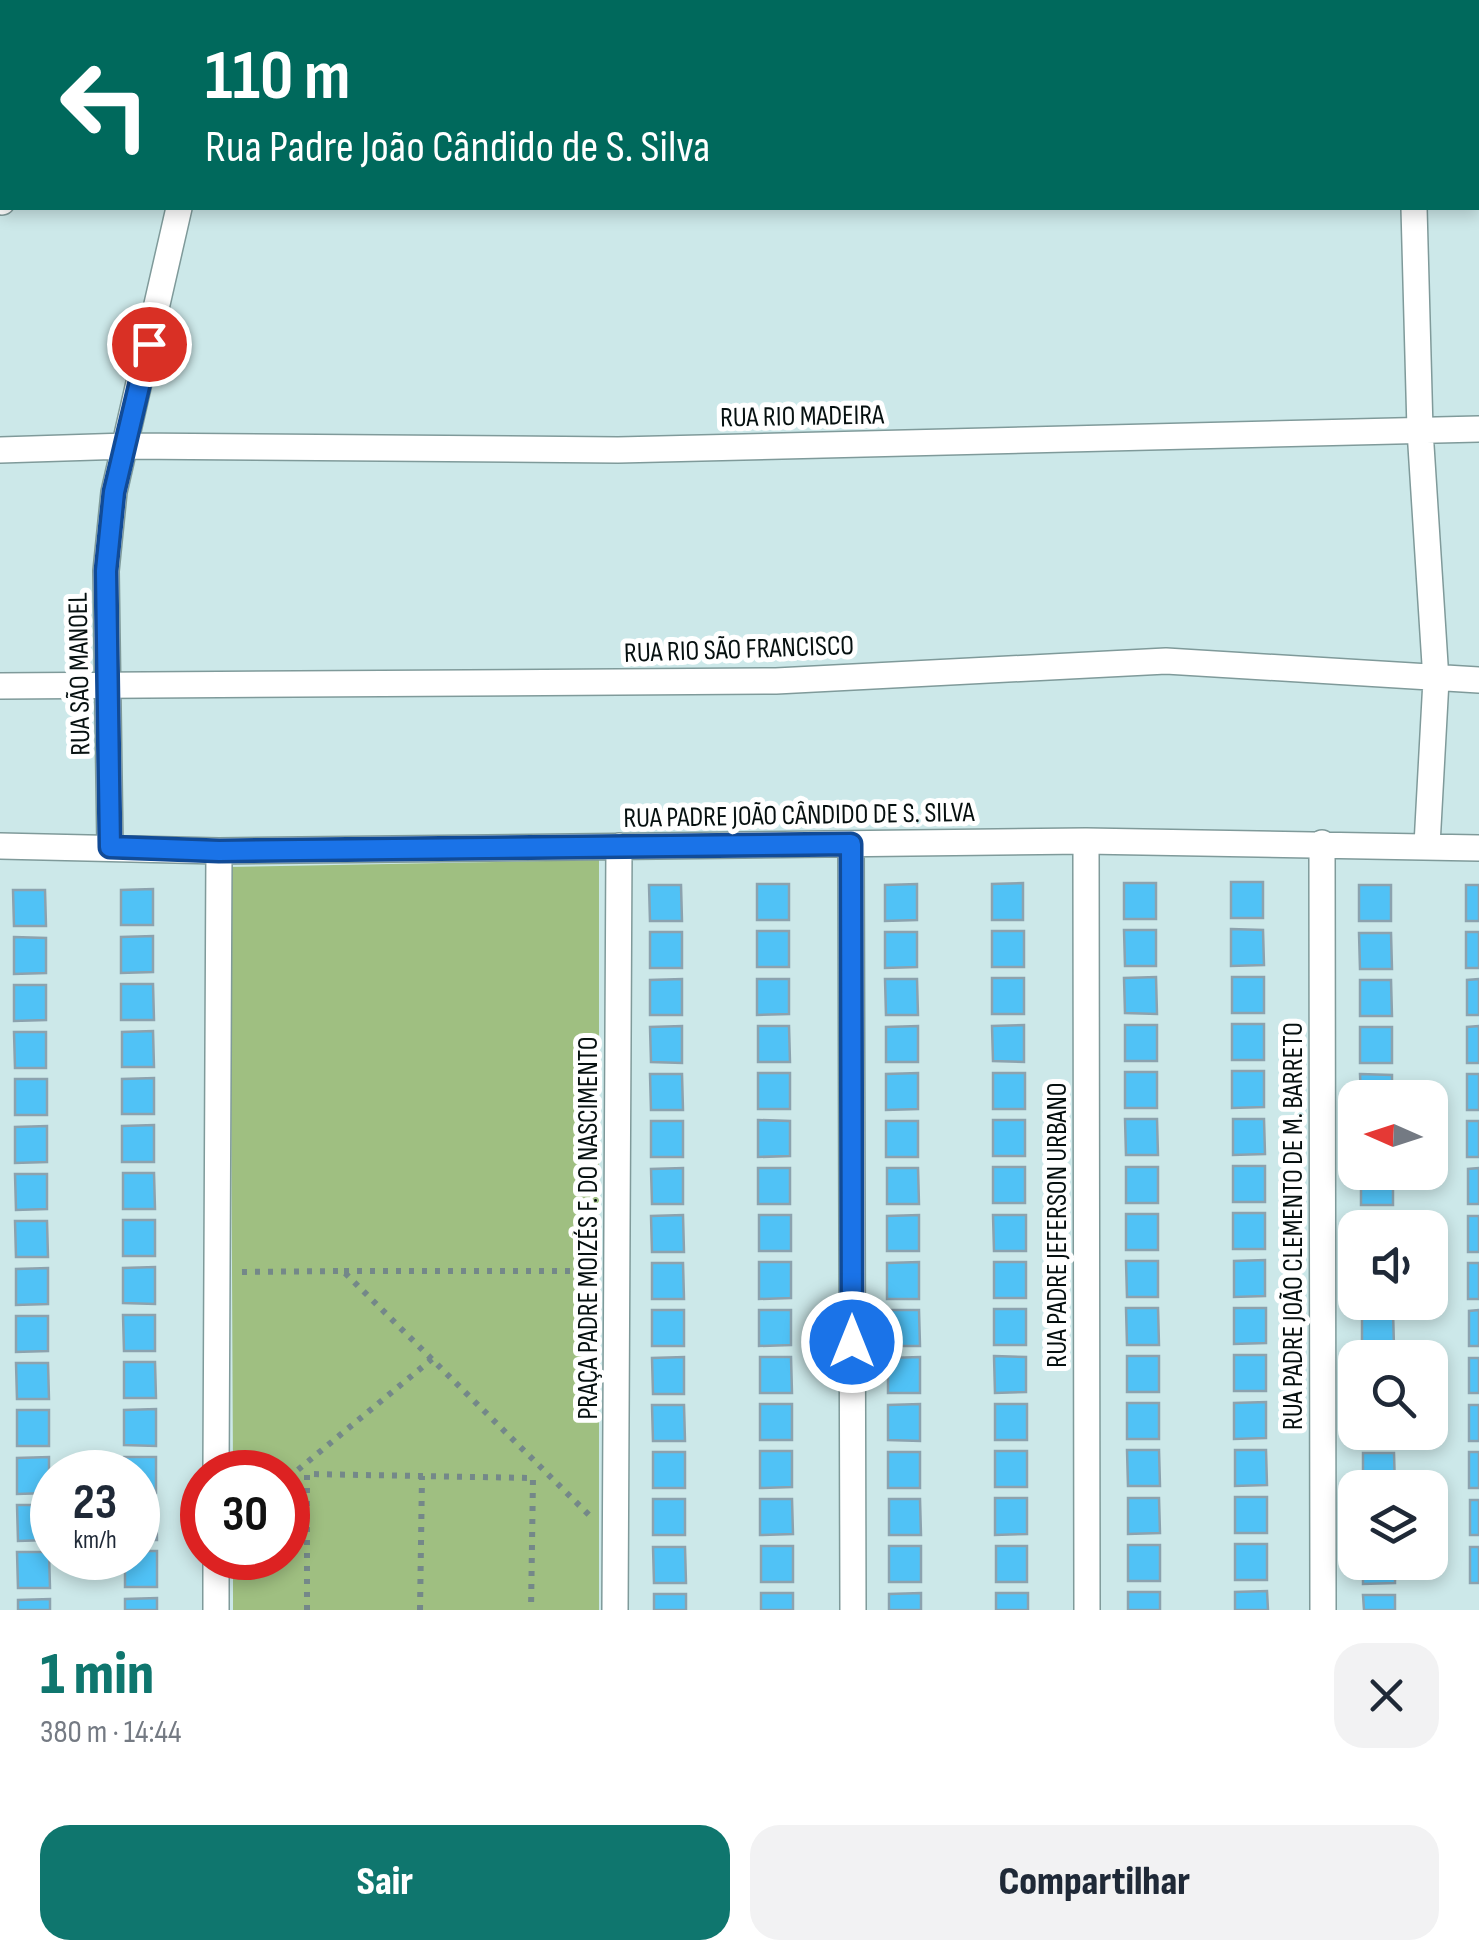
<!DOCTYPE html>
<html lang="pt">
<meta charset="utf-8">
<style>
:root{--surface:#fff;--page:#f2f2f3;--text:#1f2937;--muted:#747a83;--accent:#0f766e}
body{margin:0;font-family:"Sofia Sans Condensed",sans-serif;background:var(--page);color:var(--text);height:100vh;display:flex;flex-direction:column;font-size:38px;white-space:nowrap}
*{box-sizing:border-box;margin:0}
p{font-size:32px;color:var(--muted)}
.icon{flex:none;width:55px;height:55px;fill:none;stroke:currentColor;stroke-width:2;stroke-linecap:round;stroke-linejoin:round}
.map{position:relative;height:1610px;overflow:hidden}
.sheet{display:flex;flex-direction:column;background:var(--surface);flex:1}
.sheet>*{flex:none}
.guide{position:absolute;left:0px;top:0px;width:1480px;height:210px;box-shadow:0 5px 15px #0003;background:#00695c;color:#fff;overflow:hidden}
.needle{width:65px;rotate:273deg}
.buttons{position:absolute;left:1338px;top:1080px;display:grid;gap:20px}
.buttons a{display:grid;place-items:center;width:110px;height:110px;border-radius:20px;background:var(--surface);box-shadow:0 5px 15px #0003;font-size:50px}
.speed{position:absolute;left:30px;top:1450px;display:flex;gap:20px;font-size:50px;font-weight:700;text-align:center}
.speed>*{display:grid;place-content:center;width:130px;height:130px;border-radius:50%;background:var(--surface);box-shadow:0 5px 15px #0003;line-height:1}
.speed small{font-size:25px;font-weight:400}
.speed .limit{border:15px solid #d22;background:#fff;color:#111}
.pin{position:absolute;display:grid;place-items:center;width:85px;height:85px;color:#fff;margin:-42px;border:5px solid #fff;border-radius:50%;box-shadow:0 2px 10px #0007}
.me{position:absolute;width:110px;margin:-55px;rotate:0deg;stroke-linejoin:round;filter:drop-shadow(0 0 8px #0008)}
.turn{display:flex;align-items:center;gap:35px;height:210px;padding:0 40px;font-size:45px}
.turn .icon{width:130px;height:130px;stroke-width:2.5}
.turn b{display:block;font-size:70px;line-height:85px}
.round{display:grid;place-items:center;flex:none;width:105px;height:105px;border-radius:30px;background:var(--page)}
.headline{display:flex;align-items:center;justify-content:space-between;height:170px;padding:0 40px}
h1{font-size:60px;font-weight:800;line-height:75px;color:var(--accent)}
.cta{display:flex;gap:20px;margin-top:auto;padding:20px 40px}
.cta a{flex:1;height:115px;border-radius:30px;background:var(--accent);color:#fff;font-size:40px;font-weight:800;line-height:115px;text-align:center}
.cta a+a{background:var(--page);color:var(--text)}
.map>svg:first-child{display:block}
.green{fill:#9fbf81}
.building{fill:#50c2f6;stroke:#8ca2ae;stroke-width:2.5}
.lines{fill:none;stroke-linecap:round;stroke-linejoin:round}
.street-casing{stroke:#7f9a9a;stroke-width:28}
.path{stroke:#748889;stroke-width:6;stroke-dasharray:5 8;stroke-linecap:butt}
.street{stroke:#fff;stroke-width:25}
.route-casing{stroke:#114b97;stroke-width:25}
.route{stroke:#1a73e8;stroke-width:18}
.labels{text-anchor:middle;stroke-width:10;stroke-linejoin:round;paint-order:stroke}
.street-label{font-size:28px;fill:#061010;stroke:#fff}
</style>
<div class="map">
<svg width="1479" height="1610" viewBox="0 0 1479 1610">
<rect width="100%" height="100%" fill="#cce8e9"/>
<path class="green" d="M599,860V1610H233V1558H288V1472H233L230,867Z"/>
<path class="building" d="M1231,882H1263V918H1231Z
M1023,883V920H992V884Z
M1124,883H1156V919H1124Z
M757,884H789V920H757Z
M917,884V920L885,921V885Z
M649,885H681L682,921H650Z
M1359,885H1391V921H1359Z
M1466,885H1479V921H1466Z
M153,889V925H121V890Z
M13,890H45L46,926H14Z
M1231,929L1263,930L1264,965L1231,966Z
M1124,930H1156V966H1125Z
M757,931H789V967H757Z
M992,931H1024V967H992Z
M650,932H682V968H650Z
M885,932H917V967L885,968Z
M1466,932H1479V968H1466Z
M1359,933H1391L1392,969H1360Z
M153,936V972L121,973V937Z
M14,937L46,938V973L14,974Z
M1156,977L1157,1014L1125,1013L1124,978Z
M1232,977H1264V1013H1232Z
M992,978H1024V1014H992Z
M682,979V1015H650V980Z
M757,979H789V1014L757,1015Z
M885,979H917L918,1015H886Z
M1479,979V1015H1467V980Z
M1360,980H1391L1392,1016H1360Z
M121,984H153L154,1020H121Z
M14,985H46V1020L14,1021Z
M1232,1024H1264V1060H1232Z
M1024,1025V1062L993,1061L992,1026Z
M1125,1025H1157V1061H1125Z
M682,1026V1063L651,1062L650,1027Z
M758,1026H789L790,1062H758Z
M918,1026V1062H886V1027Z
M1479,1026V1063H1467V1027Z
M1360,1027H1392V1063H1360Z
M153,1031L154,1067H122V1032Z
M14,1032H46V1068H15Z
M1232,1071H1264V1107L1232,1108Z
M1125,1072H1157V1108H1125Z
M758,1073H790V1109H758Z
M918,1073V1109L886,1110V1074Z
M993,1073H1025V1109H993Z
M650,1074H682L683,1110H651Z
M1360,1074L1392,1075V1098H1361Z
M1467,1074H1479V1110H1467Z
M154,1078V1114H122V1079Z
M15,1079H47V1115H15Z
M1125,1119H1157L1158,1155H1126Z
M1233,1119H1264L1265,1154L1233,1155Z
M758,1120L790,1121V1156L758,1157Z
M993,1120H1025V1156H993Z
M651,1121H683V1157H651Z
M886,1121H918V1157H886Z
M1467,1121H1479V1157H1467Z
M154,1125V1162H122V1126Z
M47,1126V1162L15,1163V1127Z
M1233,1166H1265V1202H1233Z
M993,1167H1025V1203H993Z
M1126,1167H1158V1203H1126Z
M683,1168V1204H652L651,1169Z
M758,1168H790V1204H758Z
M887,1168H918L919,1204H887Z
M1479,1168V1204H1468V1169Z
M1361,1172H1393V1205H1361Z
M123,1173H154L155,1209H123Z
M15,1174H47V1209L16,1210Z
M1233,1213H1265V1249H1233Z
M1126,1214H1158V1250H1126Z
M683,1215L684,1252H652L651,1216Z
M759,1215H791V1251H759Z
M919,1215V1251H887V1216Z
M993,1215H1026V1251H994Z
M1361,1216L1393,1217V1228H1361Z
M1468,1216H1479V1252H1468Z
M123,1220H155V1256H123Z
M15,1221H47L48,1257H16Z
M1265,1260V1296L1234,1297V1261Z
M1126,1261H1158V1297H1127Z
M759,1262H791V1298L759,1299Z
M919,1262V1299H887V1263Z
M994,1262H1026V1298H994Z
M652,1263H683L684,1299H652Z
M1468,1263H1479V1299H1468Z
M155,1267V1304L123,1303V1268Z
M48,1268V1304L16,1305V1269Z
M1126,1308H1158L1159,1345H1127Z
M1234,1308H1266V1343L1234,1344Z
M994,1309H1026V1345H994Z
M652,1310H684V1346H652Z
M759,1310H791V1345L759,1346Z
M887,1310H919L920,1346H888Z
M1479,1310V1346H1469V1311Z
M1362,1311H1393L1394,1347H1362Z
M123,1315H155V1351H124Z
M16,1316H48V1351L16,1352Z
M1234,1355H1266V1391H1234Z
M994,1356L1026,1357V1392L995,1393Z
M1127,1356H1159V1392H1127Z
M684,1357V1394H653L652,1358Z
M760,1357H791L792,1393H760Z
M920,1357V1393H888V1358Z
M1469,1358H1479V1393H1469Z
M124,1362H155L156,1398H124Z
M16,1363H48L49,1399H17Z
M1266,1402V1438L1234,1439V1403Z
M1127,1403H1159V1439H1127Z
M760,1404H792V1440H760Z
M920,1404V1441L888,1440V1405Z
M995,1404H1027V1440H995Z
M652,1405H684L685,1441H653Z
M1469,1405H1479V1441H1469Z
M156,1409V1446L124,1445V1410Z
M17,1410H49V1446H17Z
M1363,1432H1394V1441L1363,1442Z
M1127,1450H1159L1160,1486H1128Z
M1235,1450H1266L1267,1485L1235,1486Z
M760,1451H792V1487L760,1488Z
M995,1451H1027V1487H995Z
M653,1452H685V1488H653Z
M888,1452H920V1488H888Z
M1469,1452H1479V1488H1469Z
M1363,1453H1394L1395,1488H1363Z
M49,1457V1493L17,1494V1458Z
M124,1457H156V1493H138V1472H124Z
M1235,1497H1267V1533H1235Z
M995,1498H1027V1534L995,1535Z
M1128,1498H1159L1160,1533L1128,1534Z
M653,1499H685V1535H653Z
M760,1499H792L793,1534L760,1535Z
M889,1499H920L921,1535H889Z
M1470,1500H1479V1535H1470Z
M138,1504H156L157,1540H138Z
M17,1505H49V1540L18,1541Z
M1235,1544H1267V1580H1235Z
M1128,1545H1160V1581H1128Z
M761,1546H793V1582H761Z
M889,1546H921V1582H889Z
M996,1546H1027V1582H996Z
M653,1547H685L686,1583H654Z
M1470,1547H1479V1583H1470Z
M138,1551H157V1587H125V1558H138Z
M17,1552H49L50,1588H18Z
M1363,1562H1395V1583L1363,1584Z
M1267,1591L1268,1610H1235V1592Z
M1128,1592H1160V1610H1128Z
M761,1593H793V1610H761Z
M921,1593V1610H889V1594Z
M996,1593H1028V1610H996Z
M654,1594H686V1610H654Z
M1363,1595H1395V1610H1364Z
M157,1598V1610H125V1599Z
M50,1599V1610H18V1600Z"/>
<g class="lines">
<g class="street-casing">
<path id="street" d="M910,0L923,2
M1197,0L1199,2
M224,2L225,0
M1478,177L1479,178
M0,201L2,202
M1414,208L1420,430L1436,680L1427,845
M0,450L127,446L618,450L1479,429
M0,686L776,681L1166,661L1479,680
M1086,841L1087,1610
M1322,843L1323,1610
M851,844L853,1610
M0,846L219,851L1086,841L1479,848
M110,847L106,571L114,492L179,208
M216,1472L219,851
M216,1610V1558
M615,1610L619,846"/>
</g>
<path class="path" d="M344,1271H591
M242,1272L343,1271L589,1515
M288,1478L432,1359
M307,1610V1474L533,1478L531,1610
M420,1610L422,1476"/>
<use href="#street" class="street"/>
</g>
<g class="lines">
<g class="route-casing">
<path id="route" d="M149,344L114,492L106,571L110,847L219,851L851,844L852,1342"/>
</g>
<use href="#route" class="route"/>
</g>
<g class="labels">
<g class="street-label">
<text transform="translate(802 415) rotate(-1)" y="10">RUA RIO MADEIRA</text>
<text transform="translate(739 648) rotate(-2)" y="10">RUA RIO SÃO FRANCISCO</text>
<text transform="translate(78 674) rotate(-91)" y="10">RUA SÃO MANOEL</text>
<text transform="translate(799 814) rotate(-1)" y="10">RUA PADRE JOÃO CÂNDIDO DE S. SILVA</text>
<text transform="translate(1056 1225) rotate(-90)" y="10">RUA PADRE JEFERSON URBANO</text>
<text transform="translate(1292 1226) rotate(-90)" y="10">RUA PADRE JOÃO CLEMENTO DE M. BARRETO</text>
<text transform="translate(587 1228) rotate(-90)" y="10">PRAÇA PADRE MOIZÉS F. DO NASCIMENTO</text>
</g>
</g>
</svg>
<div class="buttons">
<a><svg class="needle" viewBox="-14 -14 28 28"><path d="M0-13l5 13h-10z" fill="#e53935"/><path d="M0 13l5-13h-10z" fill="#747a83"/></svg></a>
<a><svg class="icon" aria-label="sound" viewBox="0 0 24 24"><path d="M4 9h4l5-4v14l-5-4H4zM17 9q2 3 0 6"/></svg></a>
<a><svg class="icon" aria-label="search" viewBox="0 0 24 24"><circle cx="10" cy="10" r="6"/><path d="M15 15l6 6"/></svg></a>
<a><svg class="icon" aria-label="layers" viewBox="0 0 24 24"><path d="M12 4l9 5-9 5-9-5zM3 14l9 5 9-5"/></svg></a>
</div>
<div class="speed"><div>23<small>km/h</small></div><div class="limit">30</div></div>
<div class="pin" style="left:149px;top:344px;background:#d93025"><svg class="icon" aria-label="arrive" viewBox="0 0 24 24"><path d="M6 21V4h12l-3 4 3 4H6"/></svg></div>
<svg class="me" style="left:852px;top:1342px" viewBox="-20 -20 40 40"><circle r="17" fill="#1a73e8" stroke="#fff" stroke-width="3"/><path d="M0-11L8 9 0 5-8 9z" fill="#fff"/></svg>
<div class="guide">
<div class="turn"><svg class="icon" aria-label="left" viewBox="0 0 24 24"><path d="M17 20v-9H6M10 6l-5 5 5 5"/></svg><div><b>110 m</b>Rua Padre João Cândido de S. Silva</div></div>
</div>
</div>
<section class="sheet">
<div class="headline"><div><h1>1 min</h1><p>380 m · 14:44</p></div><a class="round"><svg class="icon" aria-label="close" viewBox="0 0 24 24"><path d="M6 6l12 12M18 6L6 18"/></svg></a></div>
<div class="cta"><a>Sair</a><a>Compartilhar</a></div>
</section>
